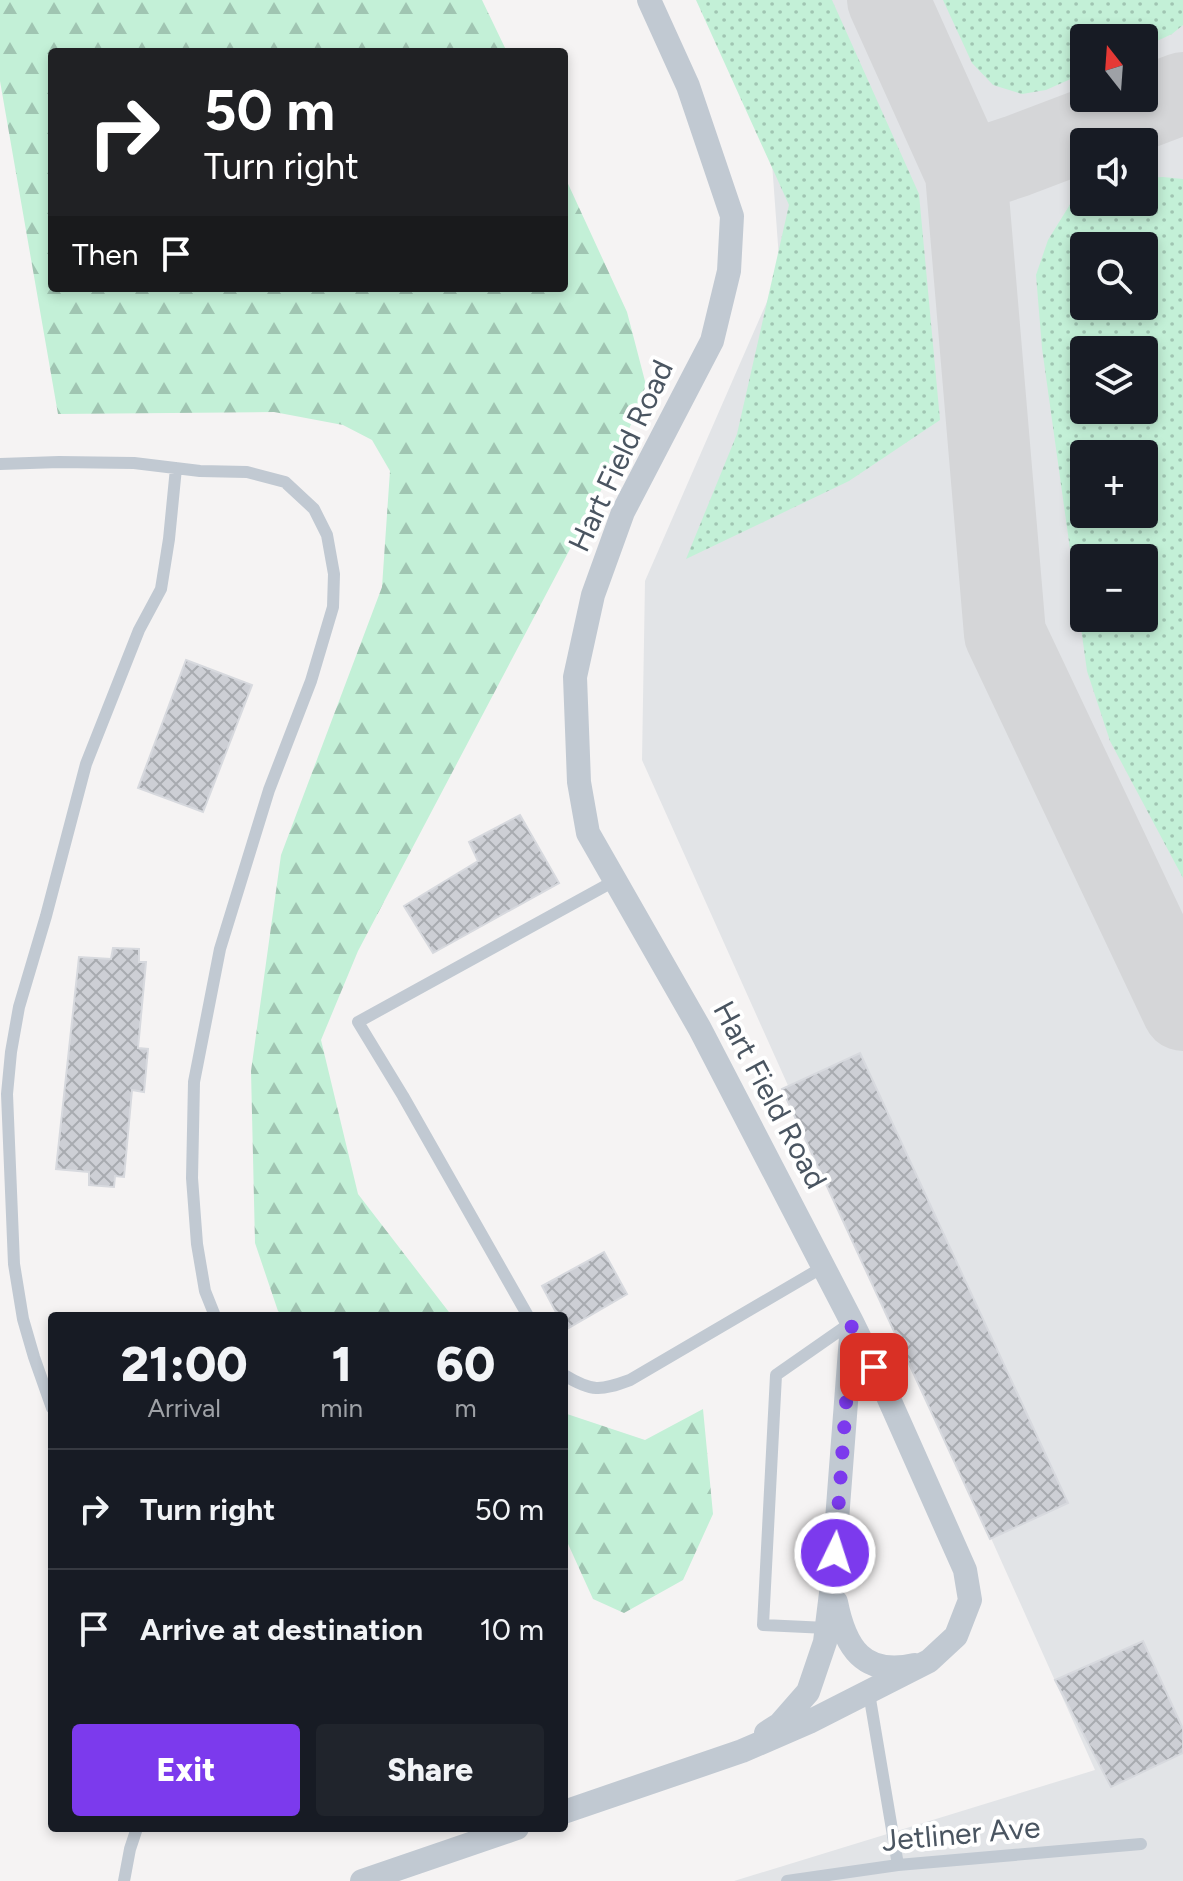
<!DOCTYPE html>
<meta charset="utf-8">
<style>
:root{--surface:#171b24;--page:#20242c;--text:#f1f3f6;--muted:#9ea1a6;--line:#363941;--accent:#7c3aed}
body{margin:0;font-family:Figtree,sans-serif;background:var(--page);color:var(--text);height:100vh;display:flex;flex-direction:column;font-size:30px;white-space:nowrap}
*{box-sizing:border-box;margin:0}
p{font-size:26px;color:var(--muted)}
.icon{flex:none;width:44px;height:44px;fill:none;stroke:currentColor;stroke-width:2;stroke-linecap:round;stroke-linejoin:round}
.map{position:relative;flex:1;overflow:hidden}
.drawer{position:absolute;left:48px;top:1312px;width:520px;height:520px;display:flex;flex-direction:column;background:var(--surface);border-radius:8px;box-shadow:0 4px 12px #0003}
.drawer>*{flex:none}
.banner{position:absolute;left:48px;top:48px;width:520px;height:244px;border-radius:8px;box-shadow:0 4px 12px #0003;background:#202124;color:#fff;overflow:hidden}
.needle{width:52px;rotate:343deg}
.controls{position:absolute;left:1070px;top:24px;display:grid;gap:16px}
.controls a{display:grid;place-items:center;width:88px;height:88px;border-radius:8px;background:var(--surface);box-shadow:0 4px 12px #0003;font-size:40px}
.pin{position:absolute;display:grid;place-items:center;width:68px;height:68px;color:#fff;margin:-34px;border-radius:16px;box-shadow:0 4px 12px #0006}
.me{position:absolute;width:88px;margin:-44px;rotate:4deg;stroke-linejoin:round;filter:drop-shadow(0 0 6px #0008)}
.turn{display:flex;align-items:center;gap:28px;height:168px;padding:0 24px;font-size:36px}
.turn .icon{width:104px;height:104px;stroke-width:2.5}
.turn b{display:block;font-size:56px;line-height:68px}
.then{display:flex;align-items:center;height:76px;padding:0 24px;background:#0003;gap:16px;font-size:30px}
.eta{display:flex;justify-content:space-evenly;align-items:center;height:136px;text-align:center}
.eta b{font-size:48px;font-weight:800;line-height:56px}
.primary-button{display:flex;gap:16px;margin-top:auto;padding:16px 24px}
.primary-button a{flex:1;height:92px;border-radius:8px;background:var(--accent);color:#fff;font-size:32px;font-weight:800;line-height:92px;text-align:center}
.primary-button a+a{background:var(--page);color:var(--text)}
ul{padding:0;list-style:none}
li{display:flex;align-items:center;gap:24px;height:120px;padding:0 24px;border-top:2px solid var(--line)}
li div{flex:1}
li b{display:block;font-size:30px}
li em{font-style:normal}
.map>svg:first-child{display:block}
.airport{fill:#e2e4e7;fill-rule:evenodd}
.grass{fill:url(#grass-dots);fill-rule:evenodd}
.forest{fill:url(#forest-firs)}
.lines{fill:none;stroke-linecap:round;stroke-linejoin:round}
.taxiway{stroke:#d5d6d8;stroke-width:82}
.building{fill:url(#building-cross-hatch);stroke:#d7d9de;stroke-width:2}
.lane{stroke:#c1c9d2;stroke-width:12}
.street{stroke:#c1c9d2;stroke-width:24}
.route{stroke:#7c3aed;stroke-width:14;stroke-dasharray:0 25.2}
.labels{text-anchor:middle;stroke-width:8;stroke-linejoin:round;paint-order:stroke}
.street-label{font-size:30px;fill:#4a5561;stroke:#fff}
</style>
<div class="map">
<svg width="1183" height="1881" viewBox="0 0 1183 1881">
<defs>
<pattern id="grass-dots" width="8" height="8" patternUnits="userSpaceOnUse" patternTransform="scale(2)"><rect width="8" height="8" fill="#c3f0d7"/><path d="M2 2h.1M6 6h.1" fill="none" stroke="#a0c5b2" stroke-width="1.8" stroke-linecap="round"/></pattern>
<pattern id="forest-firs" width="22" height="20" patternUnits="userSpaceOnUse" patternTransform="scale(2)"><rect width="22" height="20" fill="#c3f0d7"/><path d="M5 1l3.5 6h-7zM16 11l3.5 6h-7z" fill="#a0c5b2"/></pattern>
<pattern id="building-cross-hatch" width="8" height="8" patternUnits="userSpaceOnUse" patternTransform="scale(2)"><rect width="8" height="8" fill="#cdcfd5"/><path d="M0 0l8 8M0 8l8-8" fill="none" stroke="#a8abb0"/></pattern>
</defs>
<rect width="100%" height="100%" fill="#f5f3f3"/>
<path class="airport" d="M703,0H1183V1881H734L1095,1770L642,760L645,581L780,272L772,163ZM1084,38H1144V98H1084ZM1084,142H1144V202H1084ZM1084,246H1144V306H1084ZM1084,350H1144V410H1084ZM1084,454H1144V514H1084ZM1084,558H1144V618H1084Z"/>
<path class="grass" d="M696,0H832L919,194L940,420L849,481L686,559L737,434L789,205Z
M943,0H1183V25L1172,34L1144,47V38H1084V73L1046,90L1022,94L993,85L972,63Z
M1163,177L1183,179V878L1110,741L1087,671L1042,348L1036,275L1048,240L1074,198L1084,193V202H1144V178ZM1084,246H1144V306H1084ZM1084,350H1144V410H1084ZM1084,454H1144V514H1084ZM1084,558H1144V618H1084Z"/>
<path class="forest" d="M0,0H482L507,52H52V288H564V175L627,312L646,385L618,458L358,951L321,1040L358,1194L452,1316H283L278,1311L255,1243L251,1071L281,855L382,587L390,471L372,440L343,425L274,412L58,414L0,81Z
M703,1409L713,1514L683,1580L624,1613L593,1599L564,1535V1413L645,1440Z"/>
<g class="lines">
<path class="taxiway" d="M888,0L966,173L1005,634L1183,1010
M966,173L1017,156L1183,93"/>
</g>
<path class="building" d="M186,660L252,685L203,812L138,788Z
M520,815L559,883L433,953L404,906L478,861L469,842Z
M113,948L139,949V962H146L138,1048L148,1049L144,1092L132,1090L124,1177L115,1176L114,1187L89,1185V1172L56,1169L79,957L111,959Z
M860,1053L1068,1503L990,1539L782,1089Z
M604,1252L627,1294L565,1330L564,1316H558L542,1286Z
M1143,1641L1183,1729V1753L1111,1787L1055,1680Z"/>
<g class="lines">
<path class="lane" d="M0,464L59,462L134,463L200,471L247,472L285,482L314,509L327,535L334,574L333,607L311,681L269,790L220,949L194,1082L192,1178L197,1244L205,1291L215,1316
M528,1316L403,1096L358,1022L616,880
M564,1375C592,1392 600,1391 630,1380L823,1267
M52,1408L34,1357L23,1319L14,1264L7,1094L11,1052L19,1007L46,916L86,764L139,630L161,589L169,539L176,468
M827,1628L763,1625L776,1375L852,1322
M869,1693L898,1865
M124,1881L130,1849L137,1828
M787,1881L898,1865L1141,1844"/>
<path class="street" d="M836,1602C845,1647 863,1677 915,1665
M766,1733L780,1724L808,1692L825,1642L832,1585L852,1324
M564,1812L742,1751L809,1722L929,1661L956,1636L970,1600L965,1570L885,1390L852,1322L700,1029L588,833L579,782L575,677L593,595L623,512L712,341L729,271L732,216L688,86L649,0
M362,1881L517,1828"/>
</g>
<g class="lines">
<path class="route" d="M835,1553L852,1322L874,1367"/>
</g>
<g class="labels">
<g class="street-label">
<text transform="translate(621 456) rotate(-65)" y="10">Hart Field Road</text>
<text transform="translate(770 1095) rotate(62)" y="10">Hart Field Road</text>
<text transform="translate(961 1834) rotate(-5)" y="10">Jetliner Ave</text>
</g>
</g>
</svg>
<div class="controls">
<a><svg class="needle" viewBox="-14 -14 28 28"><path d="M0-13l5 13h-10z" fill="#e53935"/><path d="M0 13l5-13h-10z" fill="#9ea1a6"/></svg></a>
<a><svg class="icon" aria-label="sound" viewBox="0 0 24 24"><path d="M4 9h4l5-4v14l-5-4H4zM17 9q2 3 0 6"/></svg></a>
<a><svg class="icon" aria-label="search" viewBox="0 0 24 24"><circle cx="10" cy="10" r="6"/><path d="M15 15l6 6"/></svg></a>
<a><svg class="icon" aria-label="layers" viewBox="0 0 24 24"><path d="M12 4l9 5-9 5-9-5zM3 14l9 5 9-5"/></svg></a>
<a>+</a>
<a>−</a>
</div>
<div class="pin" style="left:874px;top:1367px;background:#d93025"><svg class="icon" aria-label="arrive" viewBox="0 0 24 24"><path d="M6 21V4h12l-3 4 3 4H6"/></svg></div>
<svg class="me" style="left:835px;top:1553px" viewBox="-20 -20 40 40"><circle r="17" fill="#7c3aed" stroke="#fff" stroke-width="3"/><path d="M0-11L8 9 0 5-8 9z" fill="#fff"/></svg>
<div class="banner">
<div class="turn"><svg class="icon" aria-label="right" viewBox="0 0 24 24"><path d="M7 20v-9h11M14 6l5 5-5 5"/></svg><div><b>50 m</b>Turn right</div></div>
<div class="then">Then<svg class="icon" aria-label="arrive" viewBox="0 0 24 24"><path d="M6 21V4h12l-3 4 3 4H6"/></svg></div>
</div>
<section class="drawer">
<div class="eta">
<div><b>21:00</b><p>Arrival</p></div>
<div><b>1</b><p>min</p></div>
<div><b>60</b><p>m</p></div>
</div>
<ul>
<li><svg class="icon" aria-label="right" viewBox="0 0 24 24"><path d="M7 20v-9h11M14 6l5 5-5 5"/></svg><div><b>Turn right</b></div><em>50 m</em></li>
<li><svg class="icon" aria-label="arrive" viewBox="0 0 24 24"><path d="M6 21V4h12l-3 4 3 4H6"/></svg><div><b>Arrive at destination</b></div><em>10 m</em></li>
</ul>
<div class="primary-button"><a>Exit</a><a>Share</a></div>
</section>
</div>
